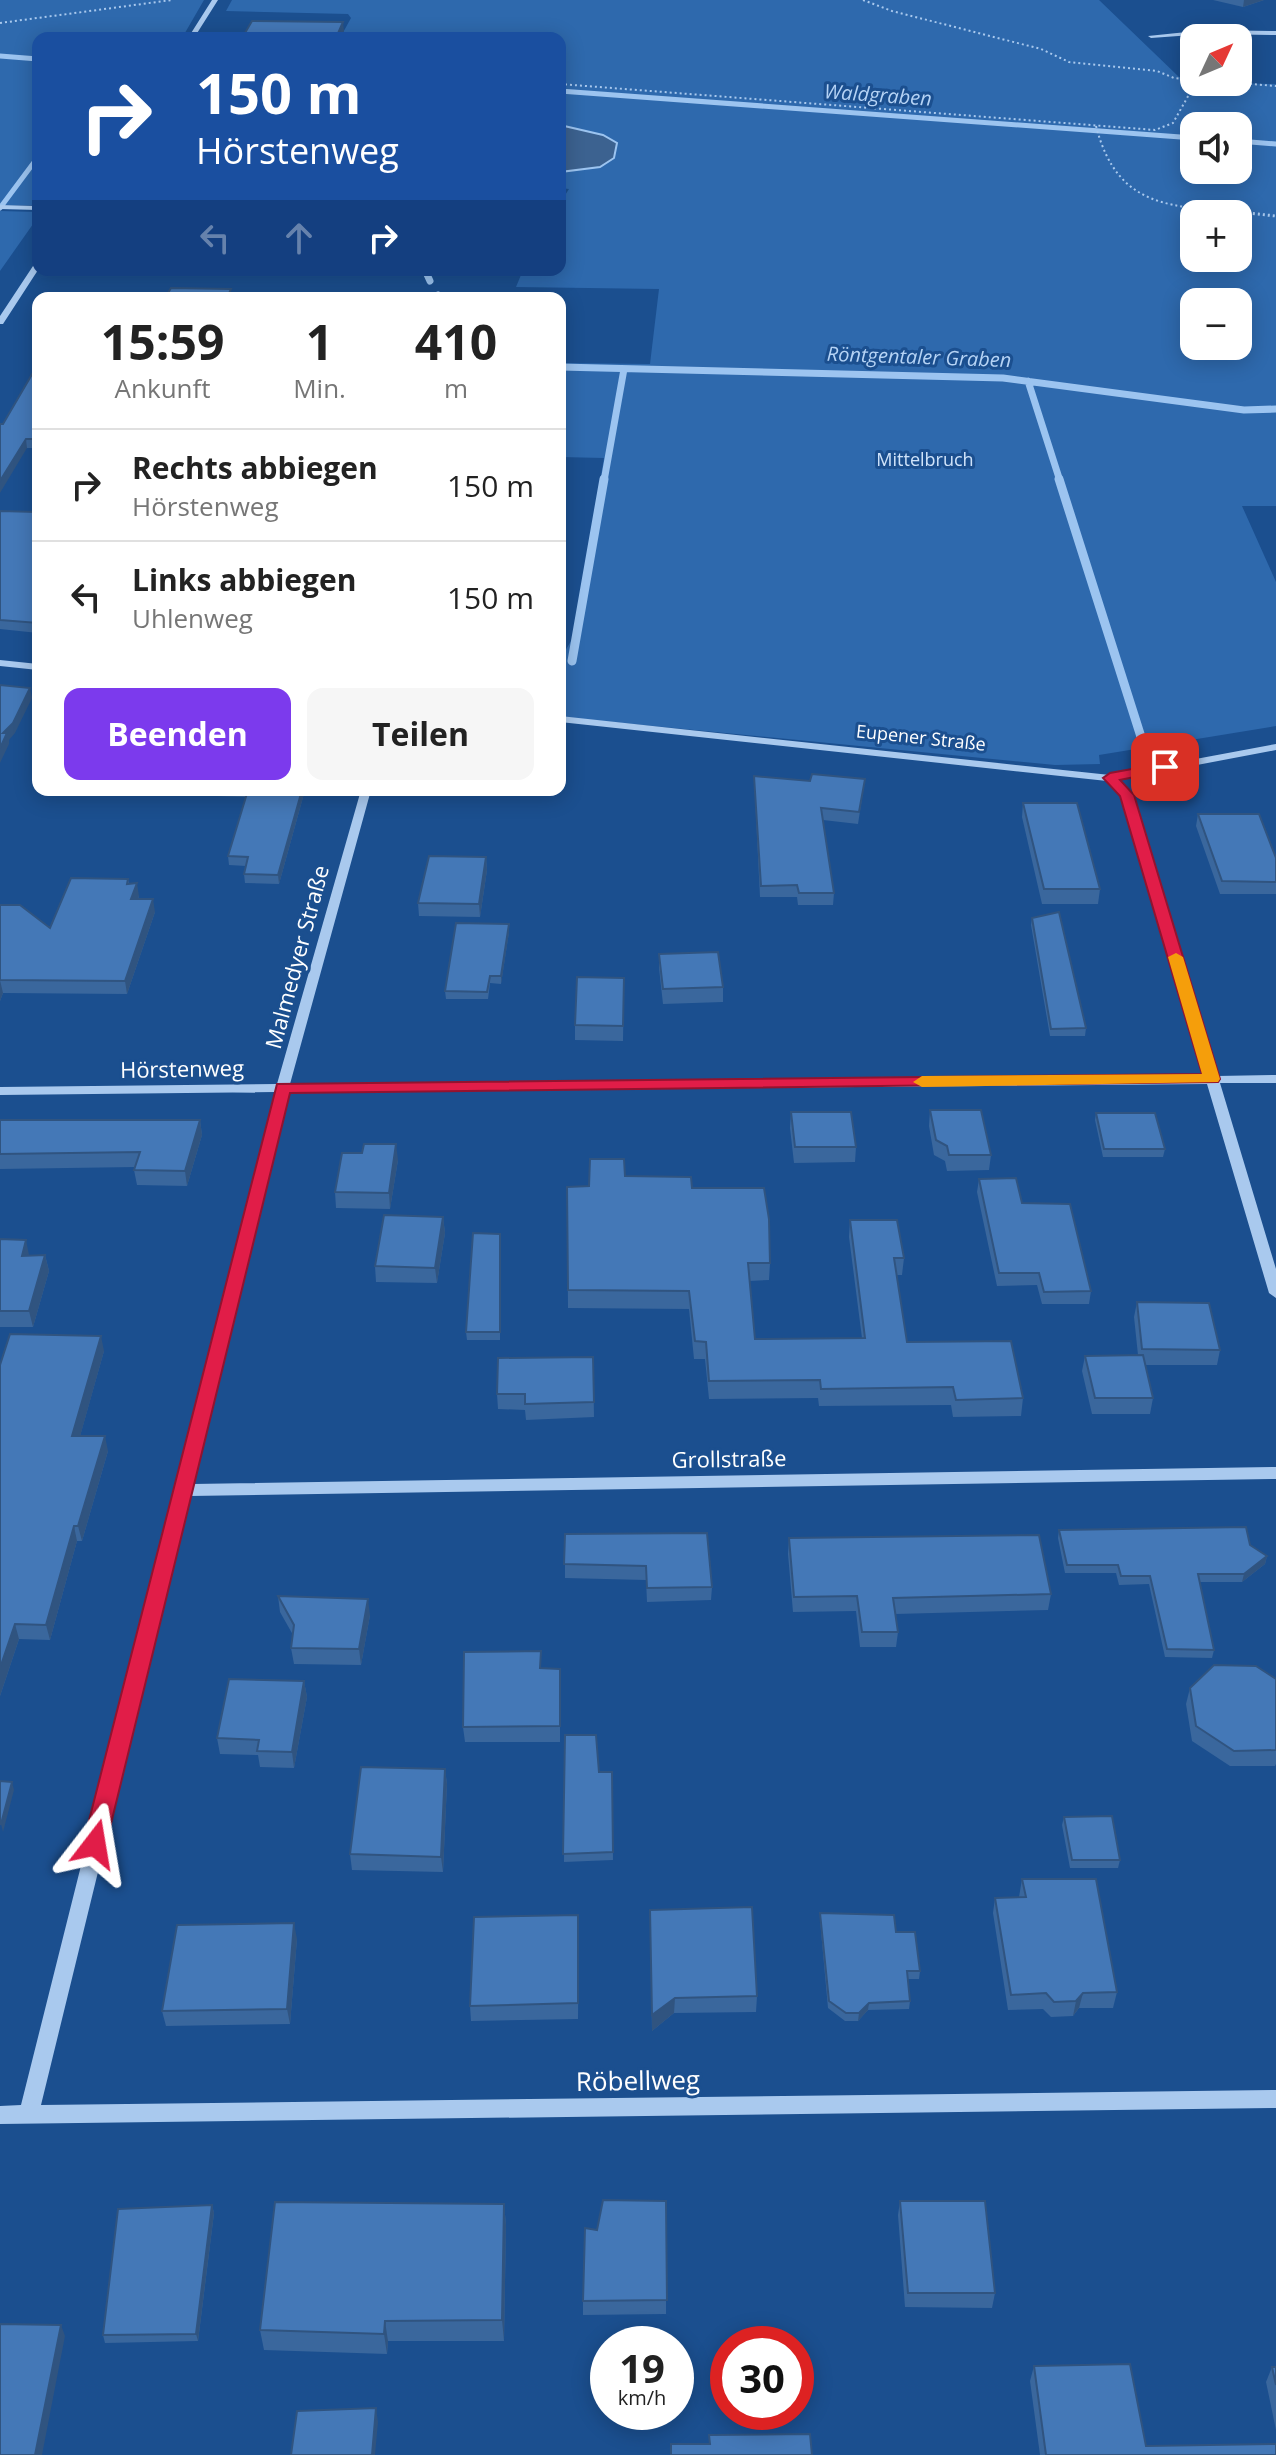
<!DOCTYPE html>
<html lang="de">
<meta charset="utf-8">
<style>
:root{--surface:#fff;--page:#f6f6f6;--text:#222;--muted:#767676;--line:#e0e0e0;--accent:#7c3aed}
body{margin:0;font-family:"Open Sans",sans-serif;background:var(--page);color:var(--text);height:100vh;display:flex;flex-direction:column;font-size:30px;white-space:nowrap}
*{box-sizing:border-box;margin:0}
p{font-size:26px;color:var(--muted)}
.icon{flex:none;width:44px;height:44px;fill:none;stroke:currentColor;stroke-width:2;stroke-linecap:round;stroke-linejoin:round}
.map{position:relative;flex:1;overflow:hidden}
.sheet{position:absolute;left:32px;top:292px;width:534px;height:504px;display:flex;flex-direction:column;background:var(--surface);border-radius:16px;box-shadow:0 4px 20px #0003}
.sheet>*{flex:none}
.hud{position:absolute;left:32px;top:32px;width:534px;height:244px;border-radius:16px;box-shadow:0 4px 20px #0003;background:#1a4fa0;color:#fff;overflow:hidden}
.needle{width:52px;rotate:46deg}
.controls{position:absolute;left:1180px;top:24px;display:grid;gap:16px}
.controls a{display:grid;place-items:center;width:72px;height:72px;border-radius:16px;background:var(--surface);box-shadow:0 4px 20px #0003;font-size:40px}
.speed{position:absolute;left:590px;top:2326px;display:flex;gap:16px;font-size:40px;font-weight:700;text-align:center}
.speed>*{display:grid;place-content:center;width:104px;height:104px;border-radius:50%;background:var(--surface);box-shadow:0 4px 20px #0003;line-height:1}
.speed small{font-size:20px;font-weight:400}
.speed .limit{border:12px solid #d22;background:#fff;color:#111}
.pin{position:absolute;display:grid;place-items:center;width:68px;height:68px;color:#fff;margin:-34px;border-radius:16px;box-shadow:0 4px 12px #0006}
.me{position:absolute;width:88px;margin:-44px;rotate:14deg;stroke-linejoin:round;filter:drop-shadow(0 0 6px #0008)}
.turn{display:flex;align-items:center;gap:28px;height:168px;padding:0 32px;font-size:36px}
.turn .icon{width:104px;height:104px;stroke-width:2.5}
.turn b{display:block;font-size:56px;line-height:68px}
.lanes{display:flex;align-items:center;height:76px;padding:0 32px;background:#0003;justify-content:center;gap:40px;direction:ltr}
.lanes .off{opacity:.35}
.eta{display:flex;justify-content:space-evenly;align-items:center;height:136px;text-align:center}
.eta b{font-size:48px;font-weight:700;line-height:56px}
.cta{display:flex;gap:16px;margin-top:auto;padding:16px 32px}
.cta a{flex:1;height:92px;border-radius:16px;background:var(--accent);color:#fff;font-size:32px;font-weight:700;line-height:92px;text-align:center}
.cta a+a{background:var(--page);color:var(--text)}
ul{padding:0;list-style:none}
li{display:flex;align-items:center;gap:24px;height:112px;padding:0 32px;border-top:2px solid var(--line)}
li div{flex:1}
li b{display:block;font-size:30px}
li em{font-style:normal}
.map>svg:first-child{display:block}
.green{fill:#2e69ad;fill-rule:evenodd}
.water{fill:#3c6290;stroke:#9cc4f0;stroke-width:2}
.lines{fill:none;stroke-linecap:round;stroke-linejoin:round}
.stream-far2{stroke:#9cc4f0;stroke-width:5}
.stream-far1{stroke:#9cc4f0;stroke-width:7}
.stream{stroke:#9cc4f0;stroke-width:9}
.path-far1{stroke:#a9c9ee;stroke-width:2;stroke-dasharray:2 3;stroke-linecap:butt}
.path{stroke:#a9c9ee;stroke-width:3;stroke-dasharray:2 3;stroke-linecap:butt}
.minor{fill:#a9c9ee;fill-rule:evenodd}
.wall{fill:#3a679d}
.shaded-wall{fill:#305480}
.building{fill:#4478b7;stroke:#305480;stroke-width:2}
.route{fill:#e11d48;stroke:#92132f;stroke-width:2}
.slow{fill:#f59e0b}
.labels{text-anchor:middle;stroke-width:6;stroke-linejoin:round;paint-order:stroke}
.far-park-label{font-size:18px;fill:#cfe3fa;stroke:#1b4f8f}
.far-street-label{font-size:18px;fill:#fff;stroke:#1b4f8f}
.far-water-label{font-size:20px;font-style:italic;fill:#b5d3f5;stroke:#1b4f8f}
.street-label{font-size:22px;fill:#fff;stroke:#1b4f8f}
.near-street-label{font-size:26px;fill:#fff;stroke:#1b4f8f}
</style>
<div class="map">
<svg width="1276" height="2455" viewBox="0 0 1276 2455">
<rect width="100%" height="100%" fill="#1b4f8f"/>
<path class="green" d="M0,0H204L182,38H38V205H0Z
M232,0H1099L1179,77L1194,78V82L1276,84V506H1242L1276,582V726L1099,755L1100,764L1055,765L560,717V659L573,638L604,458L560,457V363L650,364L659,289L516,287L523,270H560V203L569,189L560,188V38H340L351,18L348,14L226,11ZM1194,126H1238V170H1194ZM1194,214H1238V258H1194ZM1194,302H1238V346H1194Z
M0,211L38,212V217L0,271Z"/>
<path class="water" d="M560,125L603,135L617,143L614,158L600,167L560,172Z"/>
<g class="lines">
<path class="stream-far2" d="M0,56L38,59
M560,91L1194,138
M1238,141L1276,144
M0,208L38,157"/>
<path class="stream-far1" d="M425,270L430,281
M438,295L440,298
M560,367L1003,378L1244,410L1276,409
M1028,381L1060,481
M604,481L624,369"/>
<path class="stream" d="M1059,479L1142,740
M572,661L604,479"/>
<path class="path-far1" d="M863,0L892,11L1041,49L1069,62L1157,71L1174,78L1194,80
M0,23L172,0
M1225,82L1276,86
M560,84L1155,130L1173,123L1196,82
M1096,126C1118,211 1173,206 1248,213"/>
<path class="path" d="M1228,211L1276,216"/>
<path class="minor" d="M212,0H218L194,38H188Z
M1206,30L1276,31V35L1206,34L1151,38L1148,36Z
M0,205L38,206V210L0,209Z
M35,263H38V270L3,324H0V316Z
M0,660L38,664V670L0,666Z
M560,716L1110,775L1276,744V750L1118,780L1133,795L1217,1076L1276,1075V1083H1220L1276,1269V1298L1269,1293L1207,1084L288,1092L193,1484L1276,1467V1479L190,1496L41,2105L1276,2090V2108L0,2124V2106L21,2105L275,1092L0,1095V1087L277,1084L361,790H371L290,1084L1205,1076L1122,796L1107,781L560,722Z"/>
</g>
<path class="wall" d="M1213,0H1264L1243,7Z
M38,364V448H27L3,424Z
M0,511L38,512V633L0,629Z
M754,776L810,781L865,779L858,824L823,820L834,893L833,905H798L797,897H760Z
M185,790H305L279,884L245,883L244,874L246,866L229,865L228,856L246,797L186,795Z
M1023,803L1100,889L1098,904H1042L1022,817Z
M1198,814L1276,858V894H1220L1196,826Z
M486,857L487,870L480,917L419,916L418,903Z
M128,879L129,883L139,896L138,899L155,912L127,994L3,993L0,1001V905L50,928Z
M1032,918L1086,1028L1085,1036H1050L1031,925Z
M509,932L501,984L490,983L488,999H446L445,991Z
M659,954L723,987V1002L663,1004L659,968Z
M624,978L623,1041L575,1040V1025Z
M930,1110L991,1155L989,1170L947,1171L945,1161L934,1155L929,1126Z
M791,1112L856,1147L855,1162L794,1163L790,1128Z
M1096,1113L1165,1149L1163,1157H1103L1095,1120Z
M0,1120H200L202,1135L187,1186L137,1185L134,1170L136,1167L0,1169Z
M398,1160L390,1209L336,1208L335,1192Z
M625,1176L692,1188L770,1263L769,1280L749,1281L755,1339L862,1338L849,1237L850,1220L904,1258L902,1275H897L907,1342L1023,1398L1021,1416L953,1417L951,1405L819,1406L818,1398L709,1399L705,1359H694L689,1309L568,1308L567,1187L589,1186Z
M979,1179L1022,1203L1091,1291L1089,1304H1042L1037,1285L997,1286L977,1192Z
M443,1217L445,1233L437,1283L376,1282L375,1266Z
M500,1234V1340H467L466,1332Z
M0,1239L29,1256L45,1255L49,1271L33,1327H0Z
M1137,1302L1220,1350L1217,1365H1145L1153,1398L1150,1414H1092L1082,1371L1085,1356L1138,1355L1134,1317Z
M104,1351L80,1436L108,1451L82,1541H77L50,1640L19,1639L0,1696V1365Z
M593,1357L594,1417L526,1420L525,1410L498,1409L497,1394Z
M1059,1530L1250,1545L1267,1556L1265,1564L1242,1582H1200L1214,1650L1212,1658L1165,1657L1149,1584L1119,1585L1116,1573H1065L1058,1538Z
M565,1534L712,1587L711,1600L647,1602L646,1580L565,1578Z
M789,1538L1051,1594L1048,1610L895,1614L898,1632L896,1647H860L856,1611L793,1612L788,1554Z
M278,1596L370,1615L361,1665L294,1664L291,1648L293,1635L280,1612Z
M541,1668L560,1669V1742H465L463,1727Z
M1276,1679V1764L1275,1766H1230L1192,1741L1186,1704L1190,1688Z
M304,1681L307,1697L294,1768L260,1767L258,1755L220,1754L217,1738Z
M565,1735L599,1772H612L613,1860L564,1862Z
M445,1769L447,1784L443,1872L352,1870L350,1854Z
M1064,1817L1120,1860L1118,1868H1070L1062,1825Z
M1022,1879L1117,1992L1113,2008H1079L1073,2016L1051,2017L1043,2009L1008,2010L993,1913L995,1898L1019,1897Z
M650,1910L757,1996L756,2012L674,2013L652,2031Z
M820,1913L896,1932L920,1971L919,1979H908L910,2001L909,2009L868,2010L858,2021H845L828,2008L820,1920Z
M579,1930L578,2019L471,2021L470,2006Z
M297,1939L290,2024L166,2026L162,2011Z
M666,2201V2314L583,2315V2301L597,2230Z
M900,2201L995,2293L992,2308L905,2307L898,2215Z
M504,2204L506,2225L504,2341H388L387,2354L264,2350L260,2330Z
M212,2205L214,2213L198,2341L105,2343L103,2335Z
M1034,2366L1146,2446L1276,2455H1040L1030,2381Z
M1272,2367H1276V2430L1266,2382Z"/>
<path class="shaded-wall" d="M1244,0H1264L1243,7Z
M343,22L344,31L340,38H336Z
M26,439L27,448L0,493V481Z
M30,688L32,698L15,733L9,740V744L0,763V748L3,733Z
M302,790H305L279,884L278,875Z
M486,857L487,870L480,917L479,904Z
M137,883L139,896L133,912L131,899Z
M153,899L155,912L127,994L125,981Z
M509,924V932L501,984V976Z
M0,980L3,993L0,1001Z
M200,1120L202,1135L187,1186L185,1171Z
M396,1144L398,1160L390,1209L389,1193Z
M443,1217L445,1233L437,1283L435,1268Z
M26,1240L29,1255L22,1256Z
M45,1255L49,1271L33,1327L29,1311Z
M101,1336L104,1351L76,1451L72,1436Z
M105,1436L108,1451L82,1541L78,1526Z
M74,1526L77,1541L50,1640L46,1625Z
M1267,1556L1265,1564L1242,1582L1244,1574Z
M368,1599L370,1615L361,1665L359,1649Z
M15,1624L19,1639L0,1696V1668Z
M304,1681L307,1697L294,1768L292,1752Z
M445,1769L447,1784L443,1872L441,1857Z
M12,1782L14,1790L3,1832L1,1824Z
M294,1923L297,1939L290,2024L287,2009Z
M1083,1993L1079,2008L1073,2016L1076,2001Z
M675,1998L674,2013L652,2031V2015Z
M869,2003L868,2010L858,2021L859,2013Z
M504,2204L506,2225L504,2341L502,2320Z
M212,2205L214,2213L198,2341L196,2334Z
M385,2321L388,2341L387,2354L384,2334Z
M61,2325L65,2336L42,2455H35Z
M376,2408L378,2422L375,2455H372Z"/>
<path class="building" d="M252,21L343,22L336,38H242Z
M171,288L231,289L227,298H165Z
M38,364V439H26L0,481V424H3Z
M0,511L38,512V623L0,620Z
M0,685L30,688L13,723L3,733H7L0,748Z
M812,774L865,779L859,812L821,808L834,893H799L797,885L761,886L754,776L810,781Z
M248,790H302L278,875L244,874L248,857L228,856Z
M1023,803H1077L1100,889H1044Z
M1198,814H1259L1276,858V882L1222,881Z
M429,856L486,857L479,904L418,903Z
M71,878L128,879L127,884L137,883L131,899H153L125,981L0,980V905H20L50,928Z
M1059,912L1086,1028L1051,1029L1032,918Z
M456,923L509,924L501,976H490L487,992L445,991Z
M718,952L723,987L663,989L659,954Z
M577,977L624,978L623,1026L575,1025Z
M930,1110H981L991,1155H949L947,1146L936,1140Z
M791,1112H851L856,1147H795Z
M1096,1113H1155L1165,1149H1104Z
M0,1120H200L185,1171L134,1170L140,1152L0,1154Z
M364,1144H396L389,1193L335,1192L342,1153H362Z
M590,1159H624L625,1176L691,1177L692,1188H764L769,1219L770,1263H748L755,1339L865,1338L850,1220H897L904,1258H894L907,1342L1011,1341L1023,1398L956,1400L953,1387L821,1389L820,1380L709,1381L706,1342L695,1341L689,1291L568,1290L567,1187L589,1186Z
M1016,1178L1022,1203L1070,1204L1091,1291L1044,1292L1039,1273H999L979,1179Z
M384,1215L443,1217L435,1268L375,1266Z
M473,1233L500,1234V1332H466Z
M0,1239L26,1240L22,1256L45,1255L29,1311H0Z
M1137,1302L1209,1303L1220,1350L1142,1349Z
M10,1334L101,1336L72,1436H105L78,1526H74L46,1625L15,1624L0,1668V1365Z
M1143,1355L1153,1398H1095L1085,1356Z
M593,1357L594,1402L525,1404V1394H497L498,1358Z
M1246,1527L1250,1545L1267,1556L1244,1574H1198L1214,1650L1167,1649L1150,1576H1121L1118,1565H1067L1059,1530Z
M707,1533L712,1587L647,1588L646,1566L564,1564L565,1534Z
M1039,1535L1051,1594L893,1598L898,1632H862L857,1596L794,1597L789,1538Z
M278,1596L368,1599L359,1649L291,1648L294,1625Z
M541,1651L540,1668L560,1669V1726L463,1727L464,1652Z
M1214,1665L1256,1666L1276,1679V1750L1234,1751L1196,1726L1190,1688Z
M229,1679L304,1681L292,1752L257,1751L259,1740L217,1738Z
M565,1735H596L599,1772H612L613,1852L563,1854Z
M361,1767L445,1769L441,1857L350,1854Z
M0,1781L12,1782L1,1824H0Z
M1112,1816L1120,1860H1072L1064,1817Z
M1022,1879H1096L1117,1992L1083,1993L1076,2001L1054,2002L1046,1993L1011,1995L995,1898L1026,1897Z
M752,1907L757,1996L675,1998L652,2015L650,1910Z
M820,1913L894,1915L896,1932H915L920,1971H907L910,2001L869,2003L859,2013H846L829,2001Z
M578,1915V2003L470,2006L474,1917Z
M294,1923L287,2009L162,2011L177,1925Z
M603,2200L666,2201L667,2300L583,2301L585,2228L597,2230Z
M900,2201H985L995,2293H908Z
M275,2202L504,2204L502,2320L385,2321L384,2334L260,2330Z
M212,2205L196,2334L103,2335L118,2209Z
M0,2324L61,2325L35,2455H0Z
M1130,2364L1146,2446L1276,2444V2455H1046L1034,2366Z
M1272,2367H1276V2385Z
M376,2408L372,2455H291L297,2411Z
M810,2434L812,2455H671V2444H710L709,2435Z"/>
<path class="route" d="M1165,763L1170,764V770L1120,780L1134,795L1220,1079L1218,1082L290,1093L106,1844L103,1851L95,1854L86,1851L83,1844L277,1084L1202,1074L1120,796L1103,778L1110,773Z"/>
<path class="slow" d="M1176,953L1183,957L1220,1079L1218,1082L922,1087L913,1082L922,1076L1202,1074L1168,957Z"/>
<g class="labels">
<g class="far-park-label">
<text x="925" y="466">Mittelbruch</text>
</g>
<g class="far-street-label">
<text transform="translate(921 738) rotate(6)" y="6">Eupener Straße</text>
</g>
<g class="far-water-label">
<text transform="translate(878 95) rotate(4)" y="7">Waldgraben</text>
<text transform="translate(919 357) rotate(2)" y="7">Röntgentaler Graben</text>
</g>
<g class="street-label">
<text transform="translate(297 957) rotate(-75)" y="8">Malmedyer Straße</text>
<text transform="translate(182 1069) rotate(-1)" y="8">Hörstenweg</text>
<text transform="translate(729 1459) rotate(-1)" y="8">Grollstraße</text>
</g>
<g class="near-street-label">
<text transform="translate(638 2081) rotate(-1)" y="9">Röbellweg</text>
</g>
</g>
</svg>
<div class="controls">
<a><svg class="needle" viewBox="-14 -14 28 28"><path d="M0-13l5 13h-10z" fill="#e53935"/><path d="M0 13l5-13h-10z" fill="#767676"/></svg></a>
<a><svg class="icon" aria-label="sound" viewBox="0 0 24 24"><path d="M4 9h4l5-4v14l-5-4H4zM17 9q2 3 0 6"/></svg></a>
<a>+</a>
<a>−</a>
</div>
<div class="speed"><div>19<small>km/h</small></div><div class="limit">30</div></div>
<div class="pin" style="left:1165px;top:767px;background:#d93025"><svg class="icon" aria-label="arrive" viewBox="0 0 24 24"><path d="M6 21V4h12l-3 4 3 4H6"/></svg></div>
<svg class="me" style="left:95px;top:1844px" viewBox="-20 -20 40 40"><path d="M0-17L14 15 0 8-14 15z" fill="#e11d48" stroke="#fff" stroke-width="4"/></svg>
<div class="hud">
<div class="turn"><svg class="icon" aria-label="right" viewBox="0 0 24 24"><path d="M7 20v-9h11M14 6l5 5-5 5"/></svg><div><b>150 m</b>Hörstenweg</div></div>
<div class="lanes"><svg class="icon off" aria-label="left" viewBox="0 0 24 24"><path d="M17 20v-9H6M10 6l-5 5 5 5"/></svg><svg class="icon off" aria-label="ahead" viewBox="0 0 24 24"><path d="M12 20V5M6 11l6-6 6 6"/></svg><svg class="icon" aria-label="right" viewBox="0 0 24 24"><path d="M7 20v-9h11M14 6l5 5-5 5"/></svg></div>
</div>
<section class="sheet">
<div class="eta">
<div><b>15:59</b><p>Ankunft</p></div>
<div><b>1</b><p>Min.</p></div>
<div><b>410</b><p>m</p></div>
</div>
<ul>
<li><svg class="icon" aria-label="right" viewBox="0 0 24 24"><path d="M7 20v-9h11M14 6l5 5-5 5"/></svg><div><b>Rechts abbiegen</b><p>Hörstenweg</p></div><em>150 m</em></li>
<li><svg class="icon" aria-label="left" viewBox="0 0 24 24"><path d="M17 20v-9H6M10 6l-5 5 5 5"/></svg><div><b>Links abbiegen</b><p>Uhlenweg</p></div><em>150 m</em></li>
</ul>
<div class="cta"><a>Beenden</a><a>Teilen</a></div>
</section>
</div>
